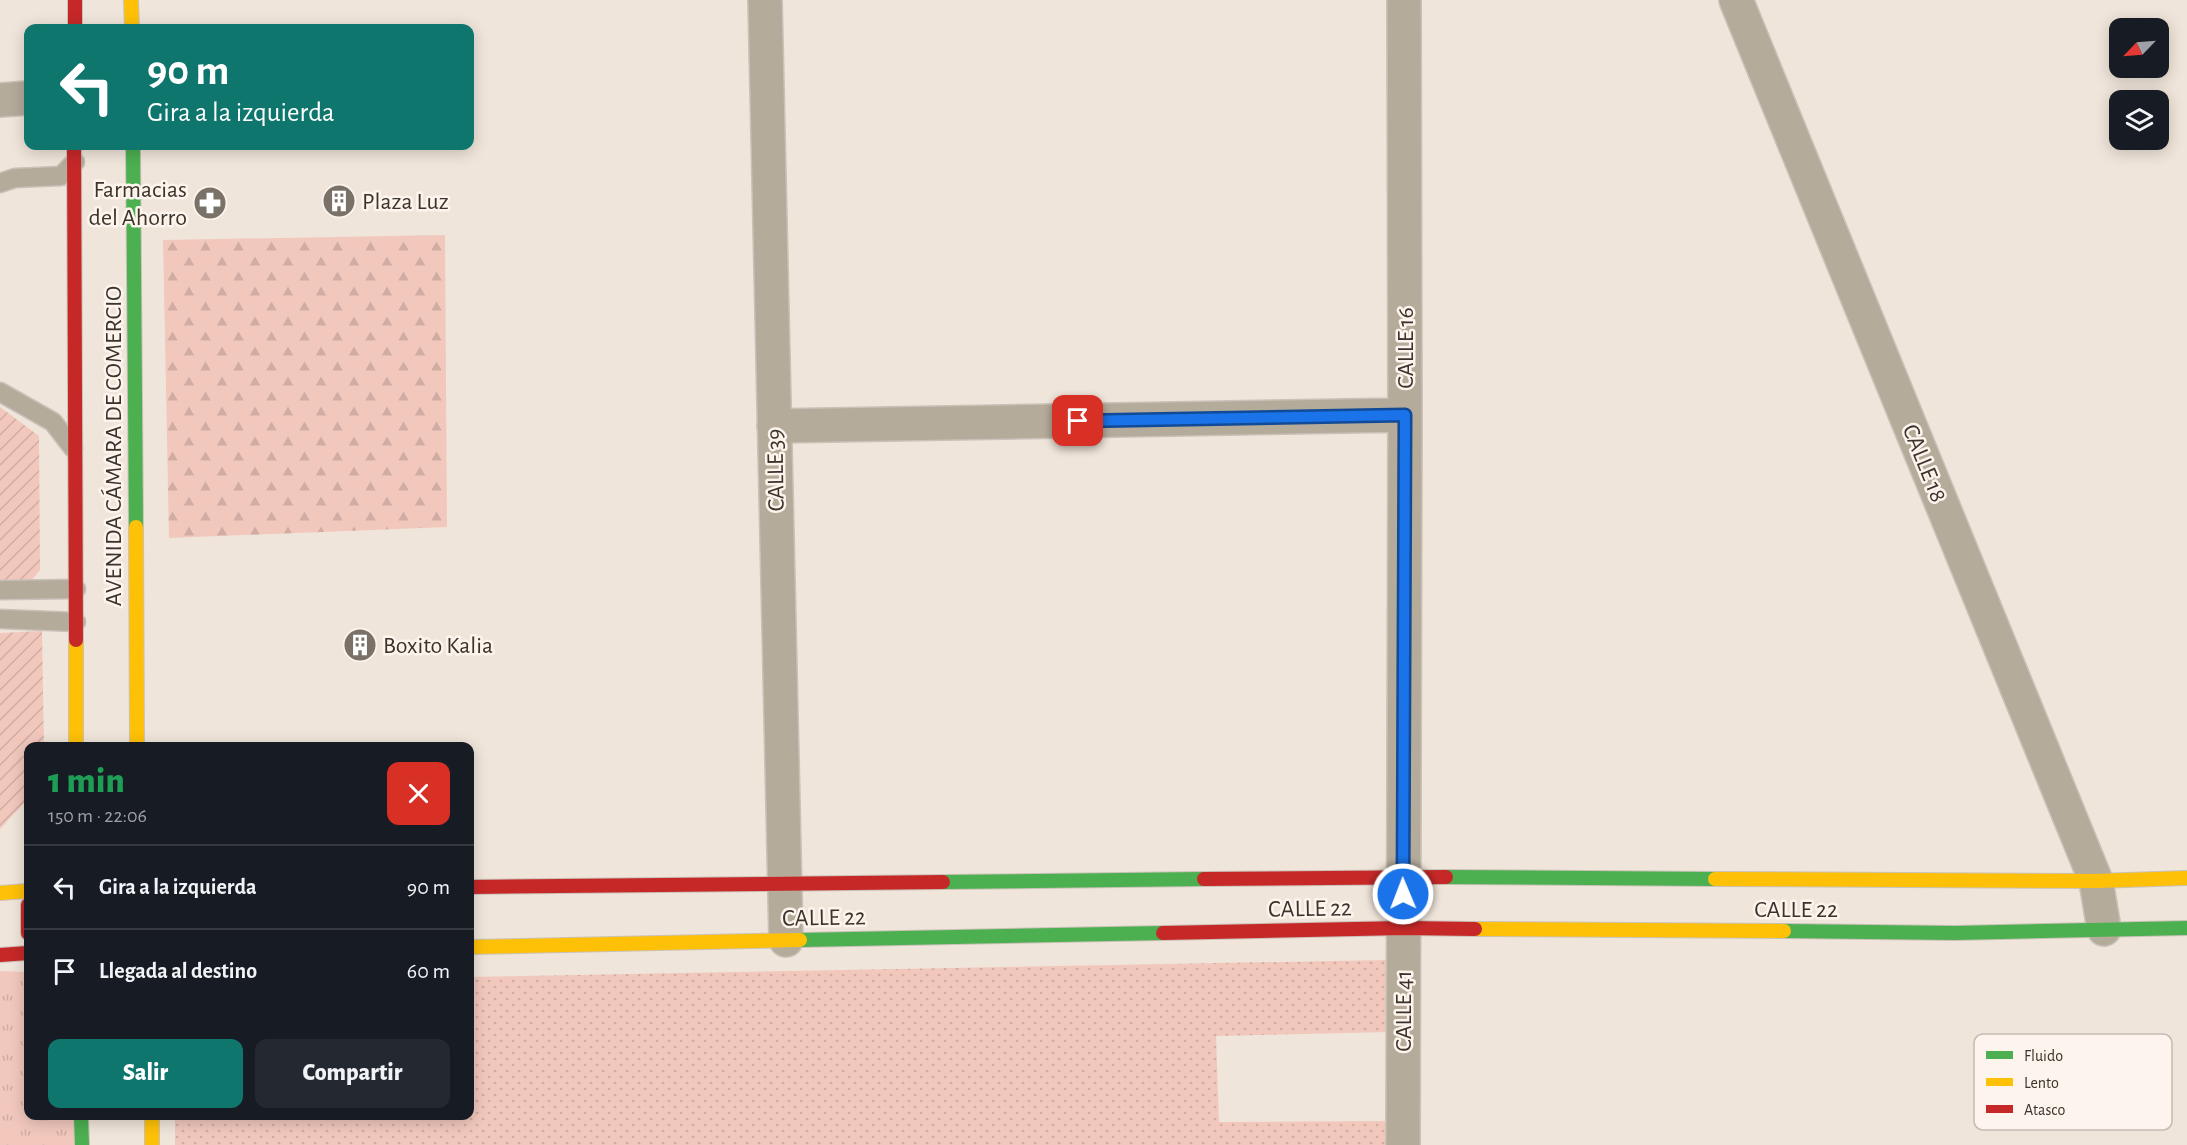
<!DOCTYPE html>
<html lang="es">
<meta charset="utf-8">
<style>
:root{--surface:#171b24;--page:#242831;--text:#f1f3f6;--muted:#9ea1a6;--line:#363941;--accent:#0f766e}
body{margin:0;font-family:"Alegreya Sans",sans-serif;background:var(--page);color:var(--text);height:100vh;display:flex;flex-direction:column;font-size:22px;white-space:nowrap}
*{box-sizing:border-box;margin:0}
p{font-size:20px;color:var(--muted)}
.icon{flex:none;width:33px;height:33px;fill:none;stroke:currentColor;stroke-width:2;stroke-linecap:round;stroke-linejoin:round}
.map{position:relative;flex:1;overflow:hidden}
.sheet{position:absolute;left:24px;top:742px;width:450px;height:378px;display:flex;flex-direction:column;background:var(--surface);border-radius:12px;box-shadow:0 3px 15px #0003}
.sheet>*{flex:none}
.top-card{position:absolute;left:24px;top:24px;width:450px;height:126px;border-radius:12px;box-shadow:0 3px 15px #0003;background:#0f766e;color:#fff;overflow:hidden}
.needle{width:39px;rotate:245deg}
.controls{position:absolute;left:2109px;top:18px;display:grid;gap:12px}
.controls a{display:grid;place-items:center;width:60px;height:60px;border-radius:12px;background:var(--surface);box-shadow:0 3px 15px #0003;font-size:30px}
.pin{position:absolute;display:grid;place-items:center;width:51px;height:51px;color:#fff;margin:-26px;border-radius:12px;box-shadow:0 3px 9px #0006}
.me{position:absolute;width:66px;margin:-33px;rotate:359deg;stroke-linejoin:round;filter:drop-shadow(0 0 4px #0008)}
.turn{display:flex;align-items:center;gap:21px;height:126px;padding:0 24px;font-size:27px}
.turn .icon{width:78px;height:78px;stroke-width:2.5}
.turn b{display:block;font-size:42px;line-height:51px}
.round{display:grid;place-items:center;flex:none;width:63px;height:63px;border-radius:12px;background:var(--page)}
.summary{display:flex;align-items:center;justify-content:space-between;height:102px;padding:0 24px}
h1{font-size:36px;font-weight:800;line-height:45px;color:#1e9e55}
.primary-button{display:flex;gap:12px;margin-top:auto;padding:12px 24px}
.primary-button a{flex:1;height:69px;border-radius:12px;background:var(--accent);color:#fff;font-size:24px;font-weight:800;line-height:69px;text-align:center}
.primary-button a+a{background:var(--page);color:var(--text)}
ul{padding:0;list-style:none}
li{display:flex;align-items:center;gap:18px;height:84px;padding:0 24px;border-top:2px solid var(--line)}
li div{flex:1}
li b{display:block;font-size:22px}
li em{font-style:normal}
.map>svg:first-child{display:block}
.grass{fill:url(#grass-dots)}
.forest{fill:url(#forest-firs)}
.park{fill:url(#park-tufts)}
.garden{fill:url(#garden-furrows)}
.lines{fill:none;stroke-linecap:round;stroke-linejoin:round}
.lane-casing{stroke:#cac2b9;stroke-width:21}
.street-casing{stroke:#cac2b9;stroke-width:36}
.fast-casing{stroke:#cac2b9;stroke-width:16}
.slow-casing{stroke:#cac2b9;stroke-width:16}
.jam-casing{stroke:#cac2b9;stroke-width:16}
.lane{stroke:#b4ab9b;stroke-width:18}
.street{stroke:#b4ab9b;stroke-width:33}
.fast{stroke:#4caf50;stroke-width:14}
.slow{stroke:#ffc107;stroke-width:14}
.jam{stroke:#c62828;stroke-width:14}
.route-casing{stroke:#114b97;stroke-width:15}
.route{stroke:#1a73e8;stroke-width:10}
.labels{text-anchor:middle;stroke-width:5;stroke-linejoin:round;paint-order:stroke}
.poi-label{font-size:24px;fill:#3b342c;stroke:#fdf5ed;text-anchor:start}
.street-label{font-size:24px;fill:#3b342c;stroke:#fdf5ed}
.key{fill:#fdf5ed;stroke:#c3bbb3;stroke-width:1.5}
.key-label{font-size:16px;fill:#3b342c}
</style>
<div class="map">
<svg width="2187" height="1145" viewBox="0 0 2187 1145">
<defs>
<pattern id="grass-dots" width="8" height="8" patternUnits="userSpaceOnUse" patternTransform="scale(1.5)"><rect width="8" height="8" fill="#f2c8bd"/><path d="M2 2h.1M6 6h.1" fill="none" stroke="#d0aca3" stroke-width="1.8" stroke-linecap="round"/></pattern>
<pattern id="forest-firs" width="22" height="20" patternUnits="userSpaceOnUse" patternTransform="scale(1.5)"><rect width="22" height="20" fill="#f2c8bd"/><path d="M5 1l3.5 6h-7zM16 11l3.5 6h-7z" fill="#d0aca3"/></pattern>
<pattern id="park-tufts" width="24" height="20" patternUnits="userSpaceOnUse" patternTransform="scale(1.5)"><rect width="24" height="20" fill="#f2c8bd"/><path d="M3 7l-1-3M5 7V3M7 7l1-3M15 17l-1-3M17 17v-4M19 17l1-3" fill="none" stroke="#d0aca3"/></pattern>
<pattern id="garden-furrows" width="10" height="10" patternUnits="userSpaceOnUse" patternTransform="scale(1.5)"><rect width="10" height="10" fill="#f2c8bd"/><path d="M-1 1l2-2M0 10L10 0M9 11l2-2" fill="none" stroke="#d0aca3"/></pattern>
</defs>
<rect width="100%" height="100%" fill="#f0e5da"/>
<path class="grass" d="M1386,960L1390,1032L1216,1036L1219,1122L1389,1121V1145H175V1116H470V977Z"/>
<path class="forest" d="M445,235L447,527L169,538L163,240Z"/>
<path class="park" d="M0,971L25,972L28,974V1116H75V1145H0Z"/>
<path class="garden" d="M0,407L39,436L40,570L31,581L0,582Z
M42,631L44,747H28V799L0,829V633Z"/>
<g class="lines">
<g class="lane-casing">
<path id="lane" d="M0,183L15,178L61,176L75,162
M0,392L53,422L73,448
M0,590L76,589
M0,619L76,622"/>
</g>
<g class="street-casing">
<path id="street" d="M765,0L786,940
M1736,0L2096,881L2104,929
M0,100L28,98
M774,426L1405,415
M1403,1145L1405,415L1404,0"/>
</g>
<g class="fast-casing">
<path id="fast" d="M133,146L136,527
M1446,877L1715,879
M943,882L1204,879
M1784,931L1955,933L2187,928
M800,940L1163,933
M81,1116L82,1145"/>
</g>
<g class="slow-casing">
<path id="slow" d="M131,0L132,28
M136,527L137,747
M76,640V747
M1715,879L2096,881L2187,878
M0,893L28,891
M1475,929L1784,931
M470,947L800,940
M152,1116V1145"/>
</g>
<g class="jam-casing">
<path id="jam" d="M75,0V28
M74,146L76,640
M1204,879L1446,877
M470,887L943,882
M28,905V933
M1163,933L1404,928L1475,929
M0,955L28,953"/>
</g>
<use href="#lane" class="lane"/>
<use href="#street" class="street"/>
<use href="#fast" class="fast"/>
<use href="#slow" class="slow"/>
<use href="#jam" class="jam"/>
</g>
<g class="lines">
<g class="route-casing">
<path id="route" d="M1078,421L1405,415L1403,894"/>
</g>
<use href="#route" class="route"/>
</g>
<defs>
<g id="building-disc" transform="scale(1.725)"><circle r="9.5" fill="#7a7269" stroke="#fdf5ed"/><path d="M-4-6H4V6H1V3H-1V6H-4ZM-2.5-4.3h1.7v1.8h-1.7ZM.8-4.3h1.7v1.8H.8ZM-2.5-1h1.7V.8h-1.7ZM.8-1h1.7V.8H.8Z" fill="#fff"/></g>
<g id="pharmacy-disc" transform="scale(1.725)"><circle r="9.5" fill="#7a7269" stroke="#fdf5ed"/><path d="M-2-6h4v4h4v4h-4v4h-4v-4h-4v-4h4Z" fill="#fff"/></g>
</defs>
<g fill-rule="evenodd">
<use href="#building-disc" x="339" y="201"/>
<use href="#pharmacy-disc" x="210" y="203"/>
<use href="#building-disc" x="360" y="645"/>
</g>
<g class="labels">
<g class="poi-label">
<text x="187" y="197" text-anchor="end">Farmacias<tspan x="187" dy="28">del Ahorro</tspan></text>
<text x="362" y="209">Plaza Luz</text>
<text x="383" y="653">Boxito Kalia</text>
</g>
<g class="street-label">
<text transform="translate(1405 348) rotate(-90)" y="8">CALLE 16</text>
<text transform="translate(113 446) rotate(-90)" y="8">AVENIDA CÁMARA DE COMERCIO</text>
<text transform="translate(1925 463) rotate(68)" y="8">CALLE 18</text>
<text transform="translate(775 470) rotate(-91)" y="8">CALLE 39</text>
<text transform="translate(1310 908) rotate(-1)" y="8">CALLE 22</text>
<text x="1796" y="917">CALLE 22</text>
<text transform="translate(824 917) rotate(-1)" y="8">CALLE 22</text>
<text transform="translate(1403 1011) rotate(-90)" y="8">CALLE 41</text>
</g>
</g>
<rect x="1974" y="1034" width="198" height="96" rx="9" class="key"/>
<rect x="1986" y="1051" width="27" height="8" fill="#4caf50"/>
<rect x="1986" y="1078" width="27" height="8" fill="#ffc107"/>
<rect x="1986" y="1105" width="27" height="8" fill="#c62828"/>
<g class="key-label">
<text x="2024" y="1061">Fluido</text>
<text x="2024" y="1088">Lento</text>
<text x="2024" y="1115">Atasco</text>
</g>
</svg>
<div class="controls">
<a><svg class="needle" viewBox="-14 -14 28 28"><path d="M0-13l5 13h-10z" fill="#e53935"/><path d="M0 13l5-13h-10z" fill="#9ea1a6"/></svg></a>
<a><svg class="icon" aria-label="layers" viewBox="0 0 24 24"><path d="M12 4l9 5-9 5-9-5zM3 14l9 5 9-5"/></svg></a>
</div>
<div class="pin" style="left:1078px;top:421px;background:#d93025"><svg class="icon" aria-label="arrive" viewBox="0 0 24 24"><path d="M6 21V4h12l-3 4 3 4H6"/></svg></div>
<svg class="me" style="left:1403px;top:894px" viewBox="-20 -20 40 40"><circle r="17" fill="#1a73e8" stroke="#fff" stroke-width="3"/><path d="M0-11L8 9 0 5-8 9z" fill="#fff"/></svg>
<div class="top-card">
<div class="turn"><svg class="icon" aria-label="left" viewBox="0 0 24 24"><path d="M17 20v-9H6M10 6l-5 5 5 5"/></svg><div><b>90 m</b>Gira a la izquierda</div></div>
</div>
<section class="sheet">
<div class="summary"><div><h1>1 min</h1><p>150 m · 22:06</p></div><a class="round" style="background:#d93025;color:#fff"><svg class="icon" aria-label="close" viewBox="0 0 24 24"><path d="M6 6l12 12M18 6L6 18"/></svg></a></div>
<ul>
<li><svg class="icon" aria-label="left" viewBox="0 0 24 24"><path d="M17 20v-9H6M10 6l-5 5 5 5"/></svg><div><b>Gira a la izquierda</b></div><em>90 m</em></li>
<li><svg class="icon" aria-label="arrive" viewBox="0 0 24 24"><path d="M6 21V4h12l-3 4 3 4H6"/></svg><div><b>Llegada al destino</b></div><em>60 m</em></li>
</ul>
<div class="primary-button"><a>Salir</a><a>Compartir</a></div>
</section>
</div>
